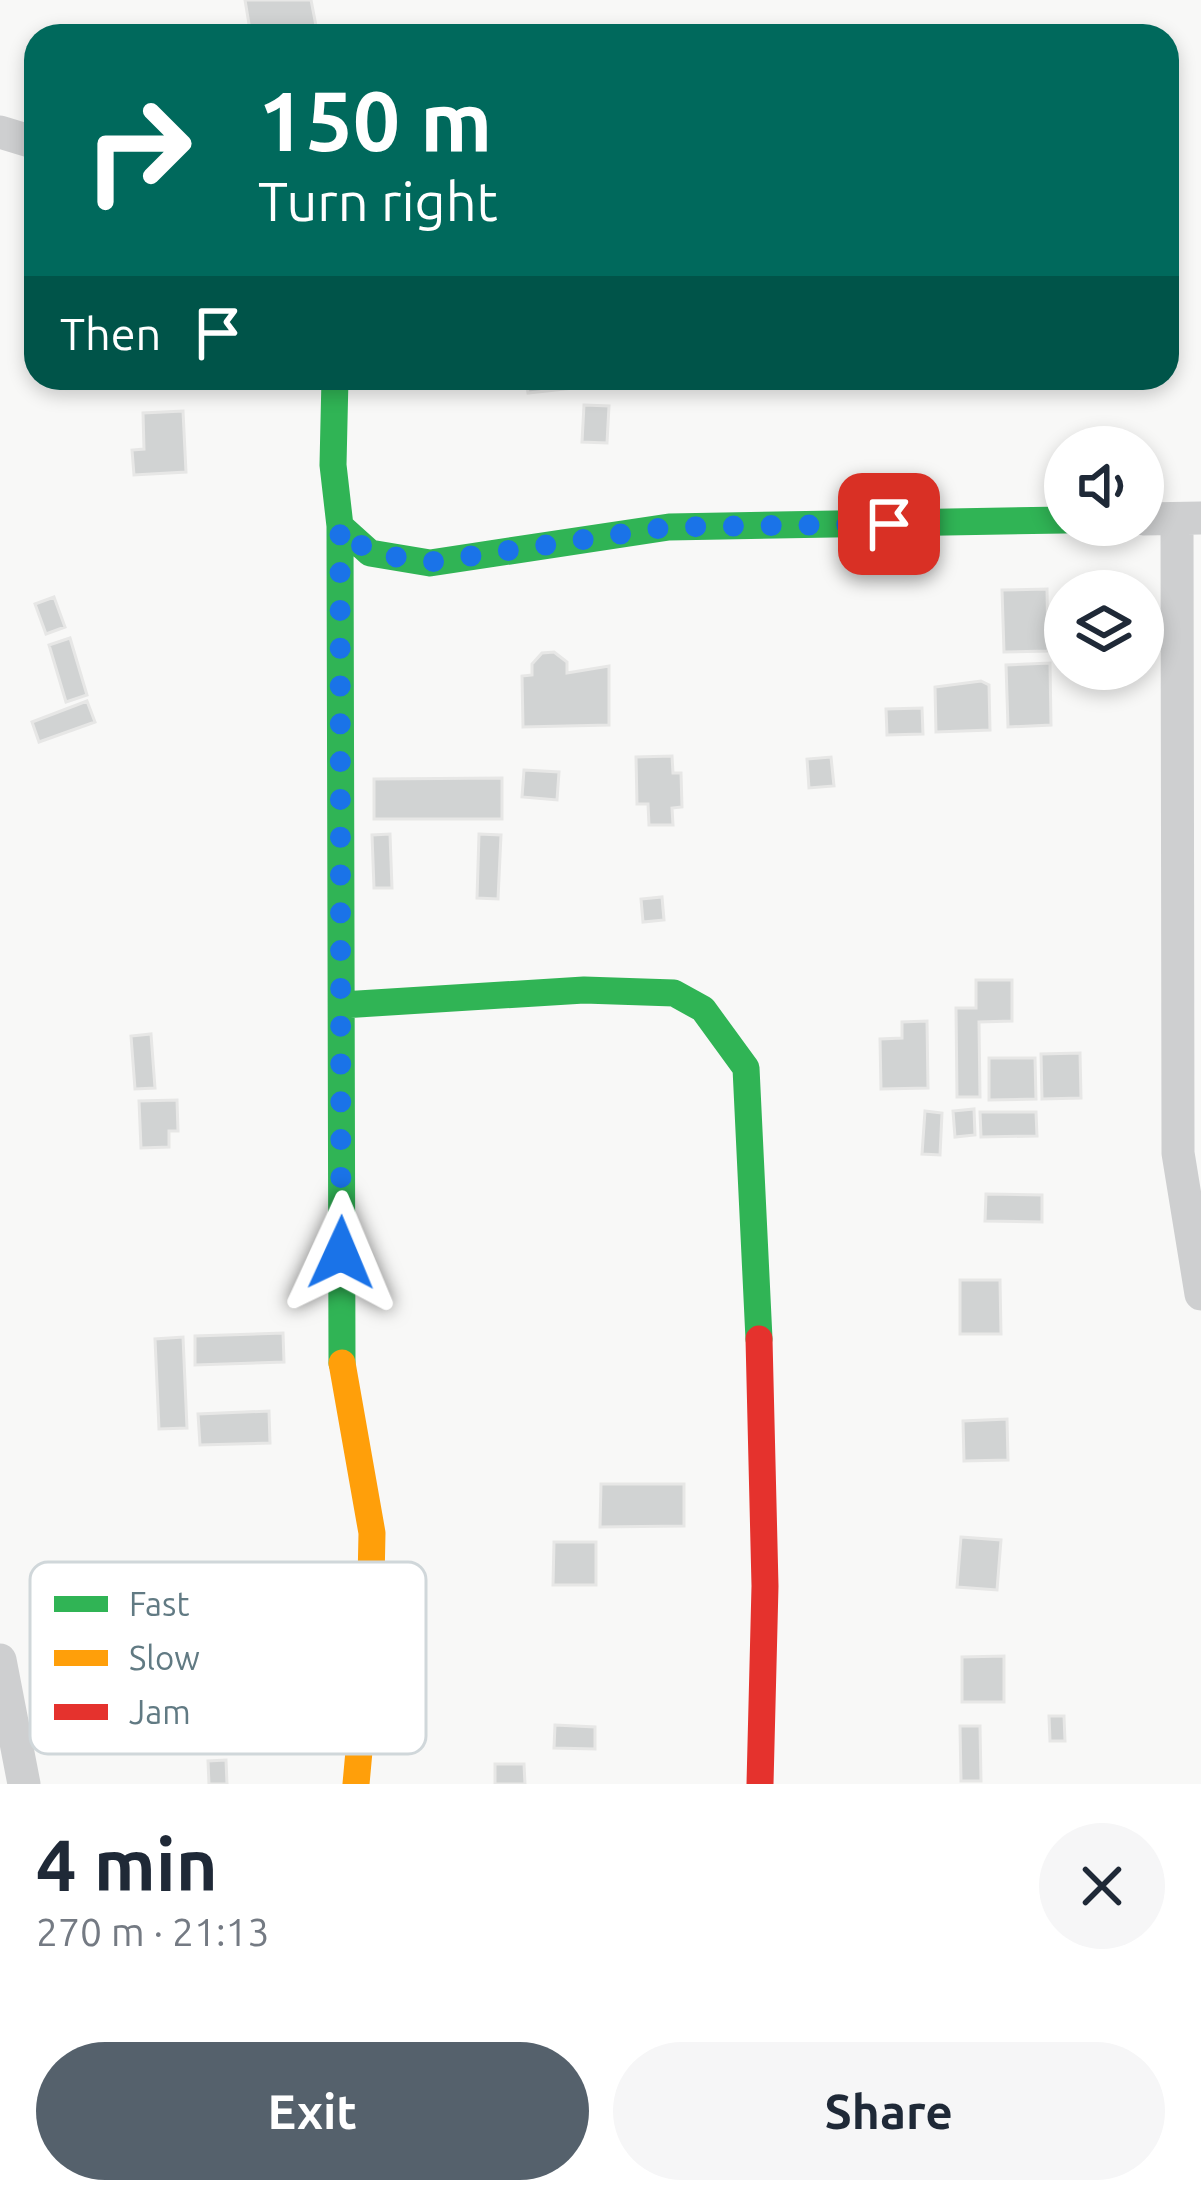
<!DOCTYPE html>
<meta charset="utf-8">
<style>
:root{--surface:#fff;--page:#f6f6f7;--text:#1f2937;--muted:#747a83;--accent:#55616c}
body{margin:0;font-family:Ubuntu,sans-serif;background:var(--page);color:var(--text);height:100vh;display:flex;flex-direction:column;font-size:45px;white-space:nowrap}
*{box-sizing:border-box;margin:0}
p{font-size:39px;color:var(--muted)}
.icon{flex:none;width:66px;height:66px;fill:none;stroke:currentColor;stroke-width:2;stroke-linecap:round;stroke-linejoin:round}
.map{position:relative;height:1784px;overflow:hidden}
.drawer{display:flex;flex-direction:column;background:var(--surface);flex:1}
.drawer>*{flex:none}
.guide{position:absolute;left:24px;top:24px;width:1155px;height:366px;border-radius:36px;box-shadow:0 6px 18px #0003;background:#00695c;color:#fff;overflow:hidden}
.buttons{position:absolute;left:1044px;top:426px;display:grid;gap:24px}
.buttons a{display:grid;place-items:center;width:120px;height:120px;border-radius:50%;background:var(--surface);box-shadow:0 6px 18px #0003;font-size:60px}
.pin{position:absolute;display:grid;place-items:center;width:102px;height:102px;color:#fff;margin:-51px;border-radius:24px;box-shadow:0 6px 18px #0006}
.me{position:absolute;width:132px;margin:-66px;rotate:1deg;stroke-linejoin:round;filter:drop-shadow(0 0 9px #0008)}
.turn{display:flex;align-items:center;gap:42px;height:252px;padding:0 36px;font-size:54px}
.turn .icon{width:156px;height:156px;stroke-width:2.5}
.turn b{display:block;font-size:84px;line-height:102px}
.then{display:flex;align-items:center;height:114px;padding:0 36px;background:#0003;gap:24px;font-size:45px}
.round{display:grid;place-items:center;flex:none;width:126px;height:126px;border-radius:63px;background:var(--page)}
.overview{display:flex;align-items:center;justify-content:space-between;height:204px;padding:0 36px}
h1{font-size:72px;font-weight:700;line-height:90px}
.cta{display:flex;gap:24px;margin-top:auto;padding:24px 36px}
.cta a{flex:1;height:138px;border-radius:72px;background:var(--accent);color:#fff;font-size:48px;font-weight:700;line-height:138px;text-align:center}
.cta a+a{background:var(--page);color:var(--text)}
.map>svg:first-child{display:block}
.building{fill:#d1d3d3;stroke:#e7e7e6;stroke-width:3}
.lines{fill:none;stroke-linecap:round;stroke-linejoin:round}
.street{stroke:#cecfd0;stroke-width:33}
.fast{stroke:#30b455;stroke-width:27}
.slow{stroke:#ff9f0a;stroke-width:27}
.jam{stroke:#e5322d;stroke-width:27}
.route{stroke:#1a73e8;stroke-width:21;stroke-dasharray:0 37.8}
.key{fill:#fff;stroke:#d0d7da;stroke-width:3}
.key-label{font-size:33px;fill:#617a83}
</style>
<div class="map">
<svg width="1201" height="1784" viewBox="0 0 1201 1784">
<rect width="100%" height="100%" fill="#f8f8f7"/>
<path class="building" d="M245,0H311L318,36H251Z
M526,378H592V386L528,393Z
M584,405L609,406L607,443L582,442Z
M183,411L186,472L134,475L132,450L144,449L143,413Z
M1047,589L1048,651L1004,652L1002,590Z
M54,597L65,627L46,634L35,604Z
M70,638L87,695L66,702L49,645Z
M554,652L567,662V673L609,666V725L523,727L522,676L532,675V664L542,653Z
M1050,663L1051,725L1008,727L1006,665Z
M981,681L989,685L990,730L936,732L935,687Z
M87,701L95,722L39,742L32,722Z
M922,708L923,734L887,735L886,709Z
M672,756L673,773H681L682,807L672,808L673,825H649L648,804H637L636,757Z
M831,757L834,786L809,788L807,759Z
M524,770L559,772L557,800L522,797Z
M502,778V819H374V779Z
M390,834L392,888H374L372,835Z
M479,834L501,835L498,899L477,898Z
M662,897L664,920L643,922L641,899Z
M976,980H1012V1021L979,1022L980,1097H957L956,1008H976Z
M927,1021L928,1088L881,1089L880,1039L902,1038V1022Z
M151,1034L155,1088L135,1089L131,1036Z
M1080,1053L1081,1098L1042,1099L1041,1054Z
M989,1058H1035L1036,1099L989,1100Z
M177,1100L178,1131H169V1147L141,1148L139,1101Z
M974,1109L975,1135L955,1137L953,1111Z
M925,1111L942,1113L940,1155L922,1154Z
M980,1112H1036L1037,1136L981,1137Z
M986,1194L1042,1195V1222L985,1221Z
M960,1280H1000L1001,1334H960Z
M283,1333L284,1362L195,1365V1336Z
M183,1337L187,1428L159,1429L155,1339Z
M269,1411L270,1443L200,1445L198,1414Z
M1007,1419L1008,1460L964,1461L963,1421Z
M601,1484H684V1526L600,1527Z
M961,1537L1001,1540L997,1590L957,1587Z
M554,1542H596V1585H553Z
M1004,1656V1702H962V1657Z
M1049,1716H1064L1065,1741H1050Z
M555,1725L595,1727V1749L554,1748Z
M960,1726H980L981,1781H961Z
M226,1760L227,1784H209L208,1761Z
M495,1764H524L525,1784H495Z"/>
<g class="lines">
<path class="street" d="M0,132L36,143
M1143,519L1201,518
M1177,519L1178,1153L1201,1294
M0,1660L24,1784"/>
<path class="fast" d="M335,378L333,465L340,526L370,553L430,563L669,527L1065,520
M340,526L342,1363
M342,1005L584,990L674,993L703,1009L746,1068L759,1339"/>
<path class="slow" d="M342,1363L372,1533L370,1630L356,1784"/>
<path class="jam" d="M759,1339L765,1586L760,1784"/>
</g>
<g class="lines">
<path class="route" d="M341,1253L340,526L370,553L430,562L669,527L889,524"/>
</g>
<rect x="30" y="1562" width="396" height="192" rx="18" class="key"/>
<rect x="54" y="1596" width="54" height="16" fill="#30b455"/>
<rect x="54" y="1650" width="54" height="16" fill="#ff9f0a"/>
<rect x="54" y="1704" width="54" height="16" fill="#e5322d"/>
<g class="key-label">
<text x="129" y="1616">Fast</text>
<text x="129" y="1670">Slow</text>
<text x="129" y="1724">Jam</text>
</g>
</svg>
<div class="buttons">
<a><svg class="icon" aria-label="sound" viewBox="0 0 24 24"><path d="M4 9h4l5-4v14l-5-4H4zM17 9q2 3 0 6"/></svg></a>
<a><svg class="icon" aria-label="layers" viewBox="0 0 24 24"><path d="M12 4l9 5-9 5-9-5zM3 14l9 5 9-5"/></svg></a>
</div>
<div class="pin" style="left:889px;top:524px;background:#d93025"><svg class="icon" aria-label="arrive" viewBox="0 0 24 24"><path d="M6 21V4h12l-3 4 3 4H6"/></svg></div>
<svg class="me" style="left:341px;top:1253px" viewBox="-20 -20 40 40"><path d="M0-17L14 15 0 8-14 15z" fill="#1a73e8" stroke="#fff" stroke-width="4"/></svg>
<div class="guide">
<div class="turn"><svg class="icon" aria-label="right" viewBox="0 0 24 24"><path d="M7 20v-9h11M14 6l5 5-5 5"/></svg><div><b>150 m</b>Turn right</div></div>
<div class="then">Then<svg class="icon" aria-label="arrive" viewBox="0 0 24 24"><path d="M6 21V4h12l-3 4 3 4H6"/></svg></div>
</div>
</div>
<section class="drawer">
<div class="overview"><div><h1>4 min</h1><p>270 m · 21:13</p></div><a class="round"><svg class="icon" aria-label="close" viewBox="0 0 24 24"><path d="M6 6l12 12M18 6L6 18"/></svg></a></div>
<div class="cta"><a>Exit</a><a>Share</a></div>
</section>
